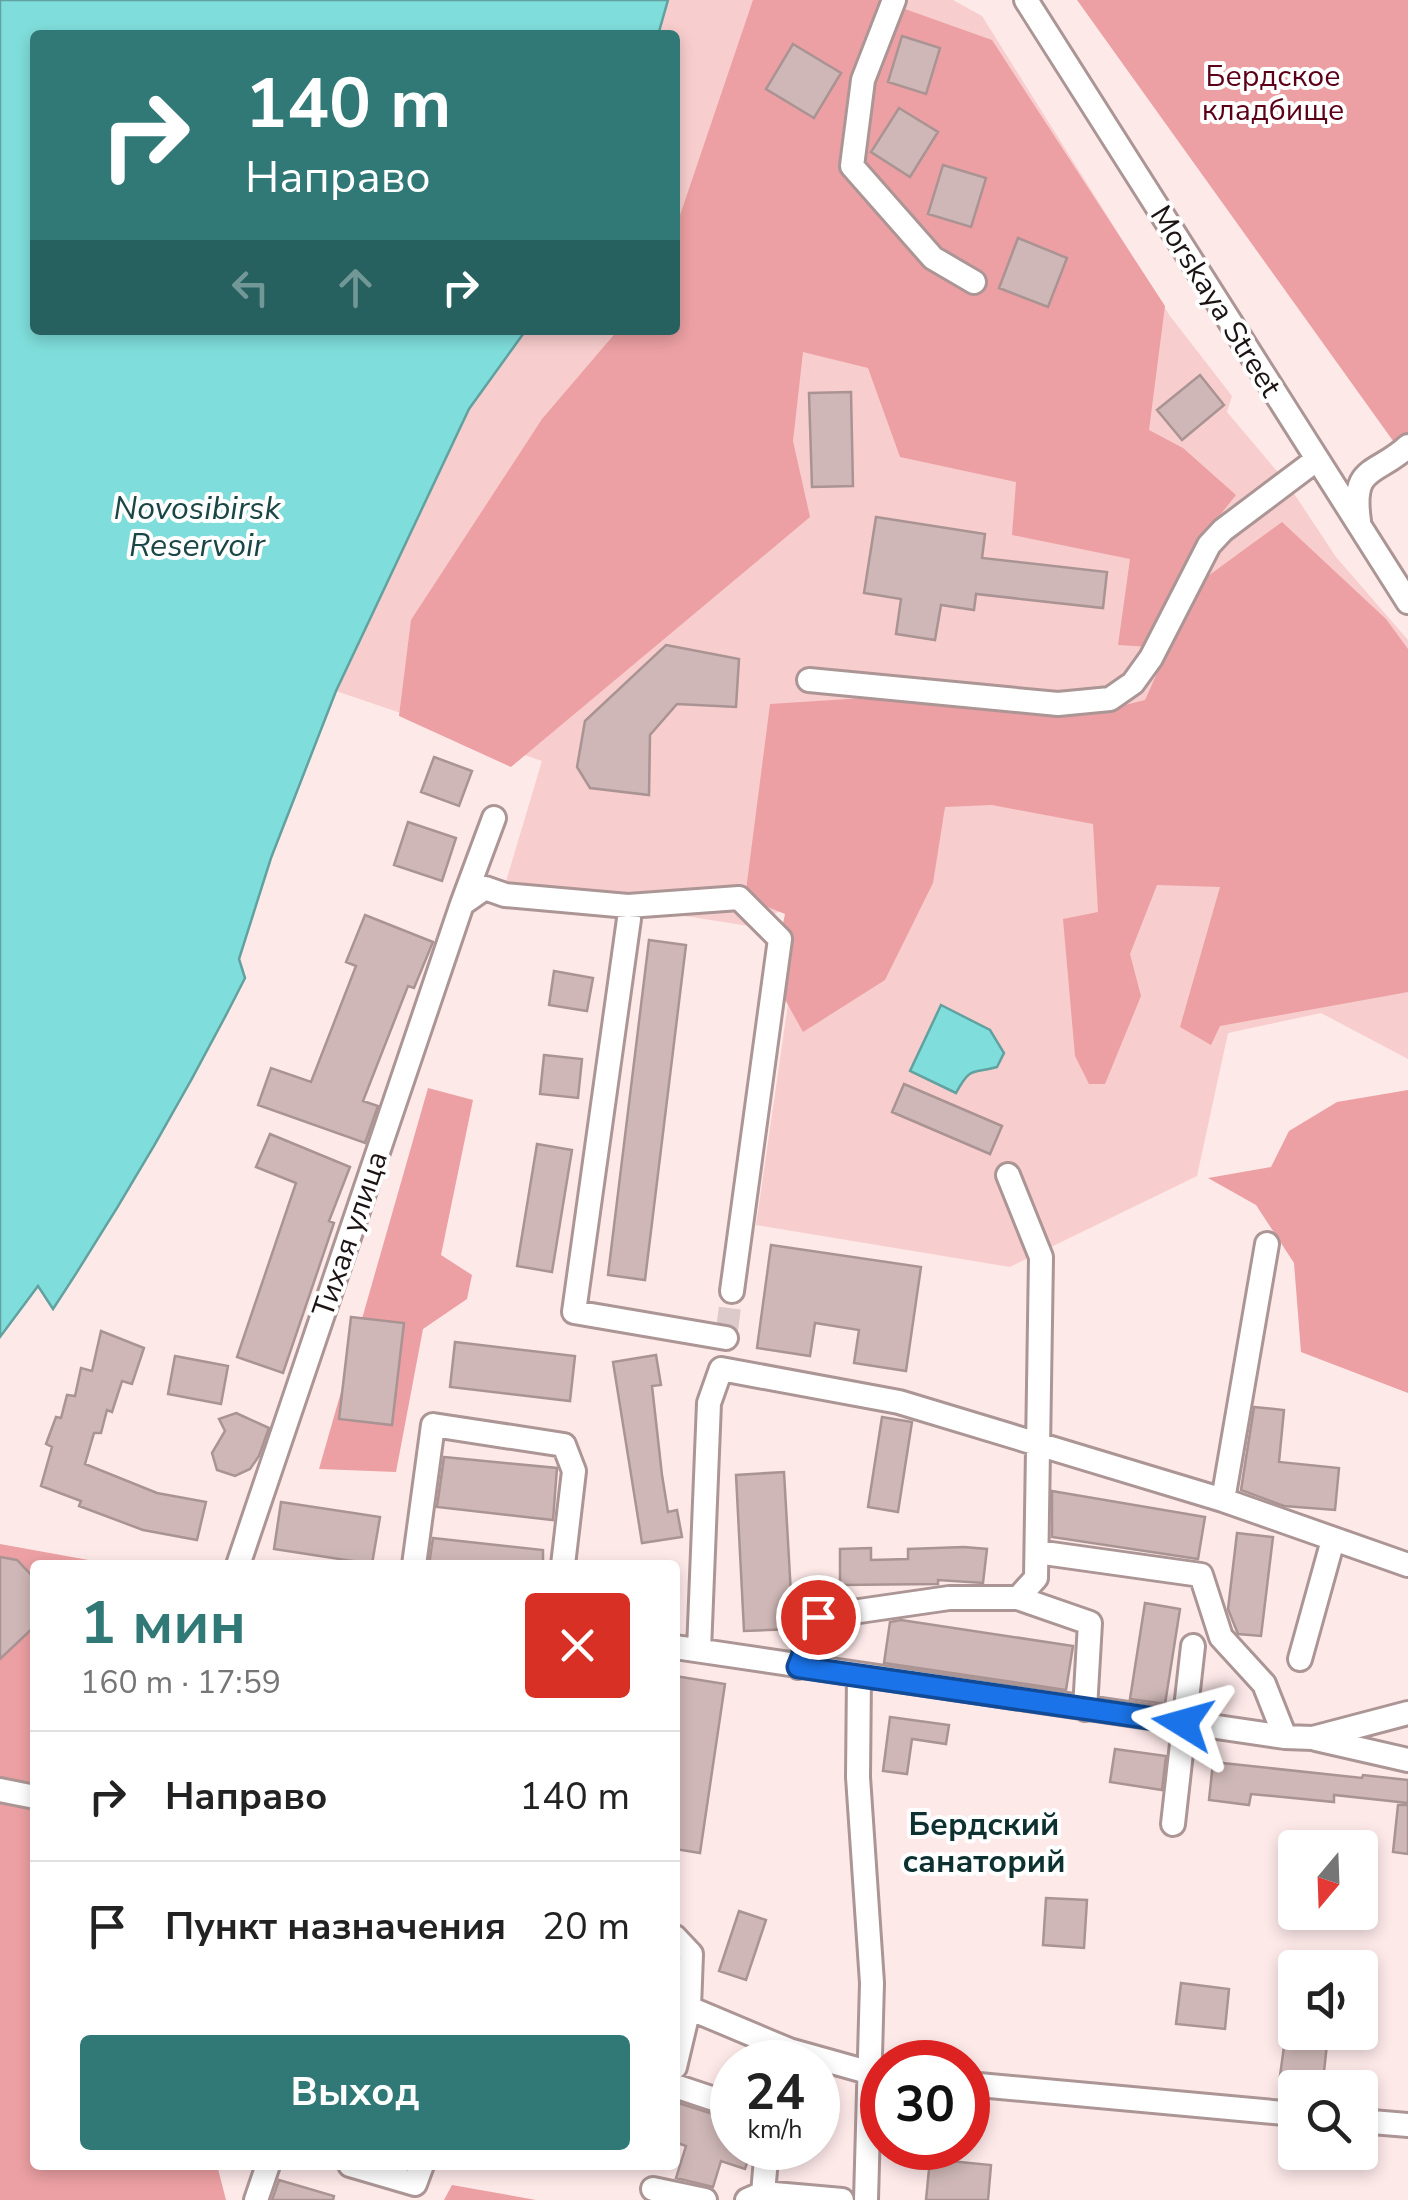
<!DOCTYPE html>
<html lang="ru">
<meta charset="utf-8">
<style>
:root{--surface:#fff;--page:#f2f2f2;--text:#222;--muted:#767676;--line:#e0e0e0;--accent:#307977}
body{margin:0;font-family:"Nunito Sans",sans-serif;background:var(--page);color:var(--text);height:100vh;display:flex;flex-direction:column;font-size:38px;white-space:nowrap}
*{box-sizing:border-box;margin:0}
p{font-size:32px;color:var(--muted)}
.icon{flex:none;width:55px;height:55px;fill:none;stroke:currentColor;stroke-width:2;stroke-linecap:round;stroke-linejoin:round}
.map{position:relative;flex:1;overflow:hidden}
.details{position:absolute;left:30px;top:1560px;width:650px;height:610px;display:flex;flex-direction:column;background:var(--surface);border-radius:10px;box-shadow:0 5px 15px #0003}
.details>*{flex:none}
.top-card{position:absolute;left:30px;top:30px;width:650px;height:305px;border-radius:10px;box-shadow:0 5px 15px #0003;background:#307977;color:#fff;overflow:hidden}
.needle{width:65px;rotate:199deg}
.tools{position:absolute;left:1278px;top:1830px;display:grid;gap:20px}
.tools a{display:grid;place-items:center;width:100px;height:100px;border-radius:10px;background:var(--surface);box-shadow:0 5px 15px #0003;font-size:50px}
.speed{position:absolute;left:710px;top:2040px;display:flex;gap:20px;font-size:50px;font-weight:700;text-align:center}
.speed>*{display:grid;place-content:center;width:130px;height:130px;border-radius:50%;background:var(--surface);box-shadow:0 5px 15px #0003;line-height:1}
.speed small{font-size:25px;font-weight:400}
.speed .limit{border:15px solid #d22;background:#fff;color:#111}
.pin{position:absolute;display:grid;place-items:center;width:85px;height:85px;color:#fff;margin:-42px;border:5px solid #fff;border-radius:50%;box-shadow:0 2px 10px #0007}
.me{position:absolute;width:110px;margin:-55px;rotate:278deg;stroke-linejoin:round;filter:drop-shadow(0 0 8px #0008)}
.turn{display:flex;align-items:center;gap:35px;height:210px;padding:0 50px;font-size:45px}
.turn .icon{width:130px;height:130px;stroke-width:2.5}
.turn b{display:block;font-size:70px;line-height:85px}
.lanes{display:flex;align-items:center;height:95px;padding:0 50px;background:#0003;justify-content:center;gap:50px;direction:ltr}
.lanes .off{opacity:.35}
.round{display:grid;place-items:center;flex:none;width:105px;height:105px;border-radius:10px;background:var(--page)}
.head{display:flex;align-items:center;justify-content:space-between;height:170px;padding:0 50px}
h1{font-size:60px;font-weight:700;line-height:75px;color:var(--accent)}
.cta{display:flex;gap:20px;margin-top:auto;padding:20px 50px}
.cta a{flex:1;height:115px;border-radius:10px;background:var(--accent);color:#fff;font-size:40px;font-weight:700;line-height:115px;text-align:center}
ul{padding:0;list-style:none}
li{display:flex;align-items:center;gap:30px;height:130px;padding:0 50px;border-top:2px solid var(--line)}
li div{flex:1}
li b{display:block;font-size:38px}
li em{font-style:normal}
.map>svg:first-child{display:block}
.green{fill:#f8cdcd}
.forest{fill:#eca0a3}
.water{fill:#7fdedb;stroke:#61a19f;stroke-width:2.5}
.building{fill:#cfb7b7;stroke:#aa9393;stroke-width:2.5}
.lines{fill:none;stroke-linecap:round;stroke-linejoin:round}
.minor-tunnel{stroke:#dcc9c9;stroke-width:22;stroke-dasharray:22 11;stroke-linecap:butt}
.minor-casing{stroke:#ac9595;stroke-width:28}
.minor{stroke:#fff;stroke-width:22}
.route-casing{stroke:#114b97;stroke-width:25}
.route{stroke:#1a73e8;stroke-width:18}
.labels{text-anchor:middle;stroke-width:8;stroke-linejoin:round;paint-order:stroke}
.park-label{font-size:30px;fill:#5c0017;stroke:#fff}
.street-label{font-size:30px;fill:#1c1314;stroke:#fff}
.water-label{font-size:32px;font-style:italic;fill:#1a4645;stroke:#fff}
.neighbourhood-label{font-size:32px;font-weight:bold;fill:#0d3130;stroke:#fff}
</style>
<div class="map">
<svg width="1408" height="2200" viewBox="0 0 1408 2200">
<rect width="100%" height="100%" fill="#fee9e9"/>
<path class="green" d="M668,0H953L982,16L1170,316L1232,396L1227,412L1287,483L1336,557L1408,640V1059L1321,1013L1228,1033L1197,1176L1010,1267L756,1225L803,900L749,926L504,888L542,761L336,691L469,409L526,330H675V35H658Z"/>
<path class="forest" d="M753,0H894L905,9L992,40L1165,306L1149,430L1183,448L1236,495L1190,553L1150,647L1118,645L1130,559L1012,535L1016,482L900,457L868,368L803,352L793,441L810,517L511,767L399,716L411,620L542,419L618,330H675V230Z
M1077,0H1408V441L1401,452Z
M1282,522L1386,619L1408,649V992L1220,1026L1211,1045L1180,1027L1220,887L1157,885L1130,954L1141,996L1105,1084H1089L1075,1056L1063,919L1098,912L1093,824L992,805L945,807L933,883L885,980L803,1032L772,976L785,914L745,898L770,704L864,698L1097,712L1145,700L1197,584Z
M428,1088L473,1100L441,1255L472,1275L467,1299L423,1329L396,1472L319,1469Z
M1408,1090V1393L1301,1352L1294,1263L1256,1205L1208,1178L1271,1167L1289,1131L1337,1102Z
M0,1544L116,1565H35V2165H217L226,2200H0Z
M452,2185L536,2200H444Z"/>
<path class="water" d="M0,0H668L658,35H35V330H526L469,409L336,691L271,858L239,959L245,978C187,1093 124,1201 53,1309L38,1286L0,1337Z
M941,1005L990,1030L1004,1053L997,1067C973,1074 971,1065 956,1093L910,1071Z"/>
<path class="building" d="M902,36L940,48L926,94L888,82Z
M793,44L841,73L814,118L766,89Z
M899,108L938,132L910,177L871,152Z
M943,165L986,178L971,227L928,214Z
M1018,238L1067,258L1048,307L999,288Z
M1200,375L1224,405L1182,440L1157,410Z
M851,392L853,486L812,487L809,393Z
M876,517L985,534L982,558L1107,572L1103,608L976,594L974,610L941,605L935,640L896,634L901,599L864,593Z
M666,645L739,659L736,707L677,704L650,735L649,795L590,788L577,767L585,721Z
M434,757L472,771L459,806L421,792Z
M408,822L456,838L442,881L394,865Z
M365,915L433,942L414,988L408,986L363,1101L378,1106L365,1143L258,1105L271,1068L311,1082L356,966L346,962Z
M649,940L686,945L645,1280L608,1275Z
M554,971L593,978L587,1011L549,1005Z
M544,1055L582,1059L578,1098L540,1094Z
M904,1084L1002,1126L990,1154L892,1112Z
M270,1134L350,1167L329,1221L334,1223L283,1373L237,1357L296,1183L256,1167Z
M537,1144L572,1150L552,1272L517,1266Z
M771,1245L921,1267L906,1371L854,1363L859,1330L815,1323L810,1356L757,1348Z
M351,1317L404,1323L392,1425L339,1419Z
M101,1331L144,1348L132,1384L122,1381L112,1412L107,1410L101,1433H94L85,1464L157,1493L206,1502L197,1540L143,1530L79,1506L81,1501L41,1486L52,1447L46,1444L56,1417L61,1418L67,1395L75,1396L81,1368L92,1371Z
M455,1342L575,1356L570,1401L450,1387Z
M656,1355L661,1385L652,1386L662,1475L668,1512L677,1510L682,1537L642,1543L613,1362Z
M175,1356L228,1366L221,1404L168,1394Z
M1254,1407L1284,1410L1279,1462L1339,1468L1335,1510L1284,1506L1241,1490Z
M236,1413L269,1428L259,1456L250,1469L235,1476L217,1470L212,1453L225,1431L219,1419Z
M882,1417L912,1422L898,1512L868,1507Z
M444,1457L557,1468L553,1520L437,1507Z
M784,1472L793,1629L744,1631L736,1475Z
M1052,1491L1205,1517L1198,1559L1052,1537Z
M281,1502L380,1517L372,1564L274,1549Z
M1237,1533L1273,1537L1261,1636L1238,1634L1228,1609Z
M433,1538L543,1550V1565H429Z
M964,1547L987,1549L983,1583L938,1580V1584L840,1585V1549L871,1548V1560L908,1559V1549Z
M0,1557L17,1560L35,1579V1626L0,1659Z
M1145,1603L1180,1609L1165,1704L1130,1699Z
M901,1620L1073,1646L1066,1690L884,1663L890,1622Z
M675,1676L725,1684L700,1853L675,1849Z
M890,1717L949,1725L946,1744L912,1739L907,1774L883,1771Z
M1115,1749L1166,1756L1162,1790L1110,1782Z
M1213,1762L1362,1778L1363,1775L1408,1780V1803L1334,1795V1802L1251,1794L1249,1805L1209,1800Z
M1398,1805H1408V1854L1393,1852Z
M1046,1898L1087,1900L1084,1948L1043,1945Z
M739,1911L766,1920L746,1980L719,1971Z
M1181,1983L1229,1989L1225,2029L1176,2024Z
M1285,2039L1327,2044L1323,2081L1280,2076Z
M675,2102L732,2120V2148H752L745,2169L721,2161L713,2187L676,2178L686,2146L675,2142Z
M930,2159L991,2165L988,2200H926Z
M279,2180L334,2196L333,2200H272Z"/>
<g class="lines">
<path class="minor-tunnel" d="M727,1330L732,1291"/>
<g class="minor-casing">
<path id="minor" d="M894,0L863,80L852,166L933,258L974,282
M1026,0L1408,602
M1359,521C1351,464 1376,476 1408,446
M809,680L1058,704L1110,699L1133,683L1151,658L1209,545L1223,530L1316,460
M462,904L485,888L505,895L628,906L739,898L780,939L732,1291
M629,919L574,1312L726,1338
M1223,1500L1267,1244
M1037,1552L1201,1575L1221,1637L1264,1684L1285,1737
M238,1565L462,904L494,818
M414,1565L433,1425L564,1445L574,1471L563,1565
M1018,1598L1090,1623L1085,1709
M675,1647L1285,1737L1313,1738L1408,1713
M699,1650L709,1403L721,1369L899,1402L1223,1500L1408,1565
M1300,1659L1333,1540
M798,1667L818,1617L949,1598H1018L1036,1578L1041,1257L1008,1175
M859,1675L858,1777L872,1983L866,2200
M1316,1739L1408,1760
M0,1790L35,1797
M1173,1824L1193,1646
M675,1937L691,1954L689,2008L789,2050L882,2076
M675,2067L689,2008
M968,2084L1295,2114
M675,2086L732,2105
M1360,2121L1408,2125
M350,2165L415,2184L422,2165
M653,2189L705,2200
M763,2193L842,2200
M256,2200L268,2165
M747,2200L763,2193L767,2148"/>
</g>
<use href="#minor" class="minor"/>
</g>
<g class="lines">
<g class="route-casing">
<path id="route" d="M818,1617L798,1667L1183,1723"/>
</g>
<use href="#route" class="route"/>
</g>
<g class="labels">
<g class="park-label">
<text x="1273" y="86">Бердское<tspan x="1273" dy="34">кладбище</tspan></text>
</g>
<g class="street-label">
<text transform="translate(1216 301) rotate(58)" y="10">Morskaya Street</text>
<text transform="translate(350 1234) rotate(-71)" y="10">Тихая улица</text>
</g>
<g class="water-label">
<text x="197" y="519">Novosibirsk<tspan x="197" dy="37">Reservoir</tspan></text>
</g>
<g class="neighbourhood-label">
<text x="984" y="1835">Бердский<tspan x="984" dy="37">санаторий</tspan></text>
</g>
</g>
</svg>
<div class="tools">
<a><svg class="needle" viewBox="-14 -14 28 28"><path d="M0-13l5 13h-10z" fill="#e53935"/><path d="M0 13l5-13h-10z" fill="#767676"/></svg></a>
<a><svg class="icon" aria-label="sound" viewBox="0 0 24 24"><path d="M4 9h4l5-4v14l-5-4H4zM17 9q2 3 0 6"/></svg></a>
<a><svg class="icon" aria-label="search" viewBox="0 0 24 24"><circle cx="10" cy="10" r="6"/><path d="M15 15l6 6"/></svg></a>
</div>
<div class="speed"><div>24<small>km/h</small></div><div class="limit">30</div></div>
<div class="pin" style="left:818px;top:1617px;background:#d93025"><svg class="icon" aria-label="arrive" viewBox="0 0 24 24"><path d="M6 21V4h12l-3 4 3 4H6"/></svg></div>
<svg class="me" style="left:1183px;top:1723px" viewBox="-20 -20 40 40"><path d="M0-17L14 15 0 8-14 15z" fill="#1a73e8" stroke="#fff" stroke-width="4"/></svg>
<div class="top-card">
<div class="turn"><svg class="icon" aria-label="right" viewBox="0 0 24 24"><path d="M7 20v-9h11M14 6l5 5-5 5"/></svg><div><b>140 m</b>Направо</div></div>
<div class="lanes"><svg class="icon off" aria-label="left" viewBox="0 0 24 24"><path d="M17 20v-9H6M10 6l-5 5 5 5"/></svg><svg class="icon off" aria-label="ahead" viewBox="0 0 24 24"><path d="M12 20V5M6 11l6-6 6 6"/></svg><svg class="icon" aria-label="right" viewBox="0 0 24 24"><path d="M7 20v-9h11M14 6l5 5-5 5"/></svg></div>
</div>
<section class="details">
<div class="head"><div><h1>1 мин</h1><p>160 m · 17:59</p></div><a class="round" style="background:#d93025;color:#fff"><svg class="icon" aria-label="close" viewBox="0 0 24 24"><path d="M6 6l12 12M18 6L6 18"/></svg></a></div>
<ul>
<li><svg class="icon" aria-label="right" viewBox="0 0 24 24"><path d="M7 20v-9h11M14 6l5 5-5 5"/></svg><div><b>Направо</b></div><em>140 m</em></li>
<li><svg class="icon" aria-label="arrive" viewBox="0 0 24 24"><path d="M6 21V4h12l-3 4 3 4H6"/></svg><div><b>Пункт назначения</b></div><em>20 m</em></li>
</ul>
<div class="cta"><a>Выход</a></div>
</section>
</div>
